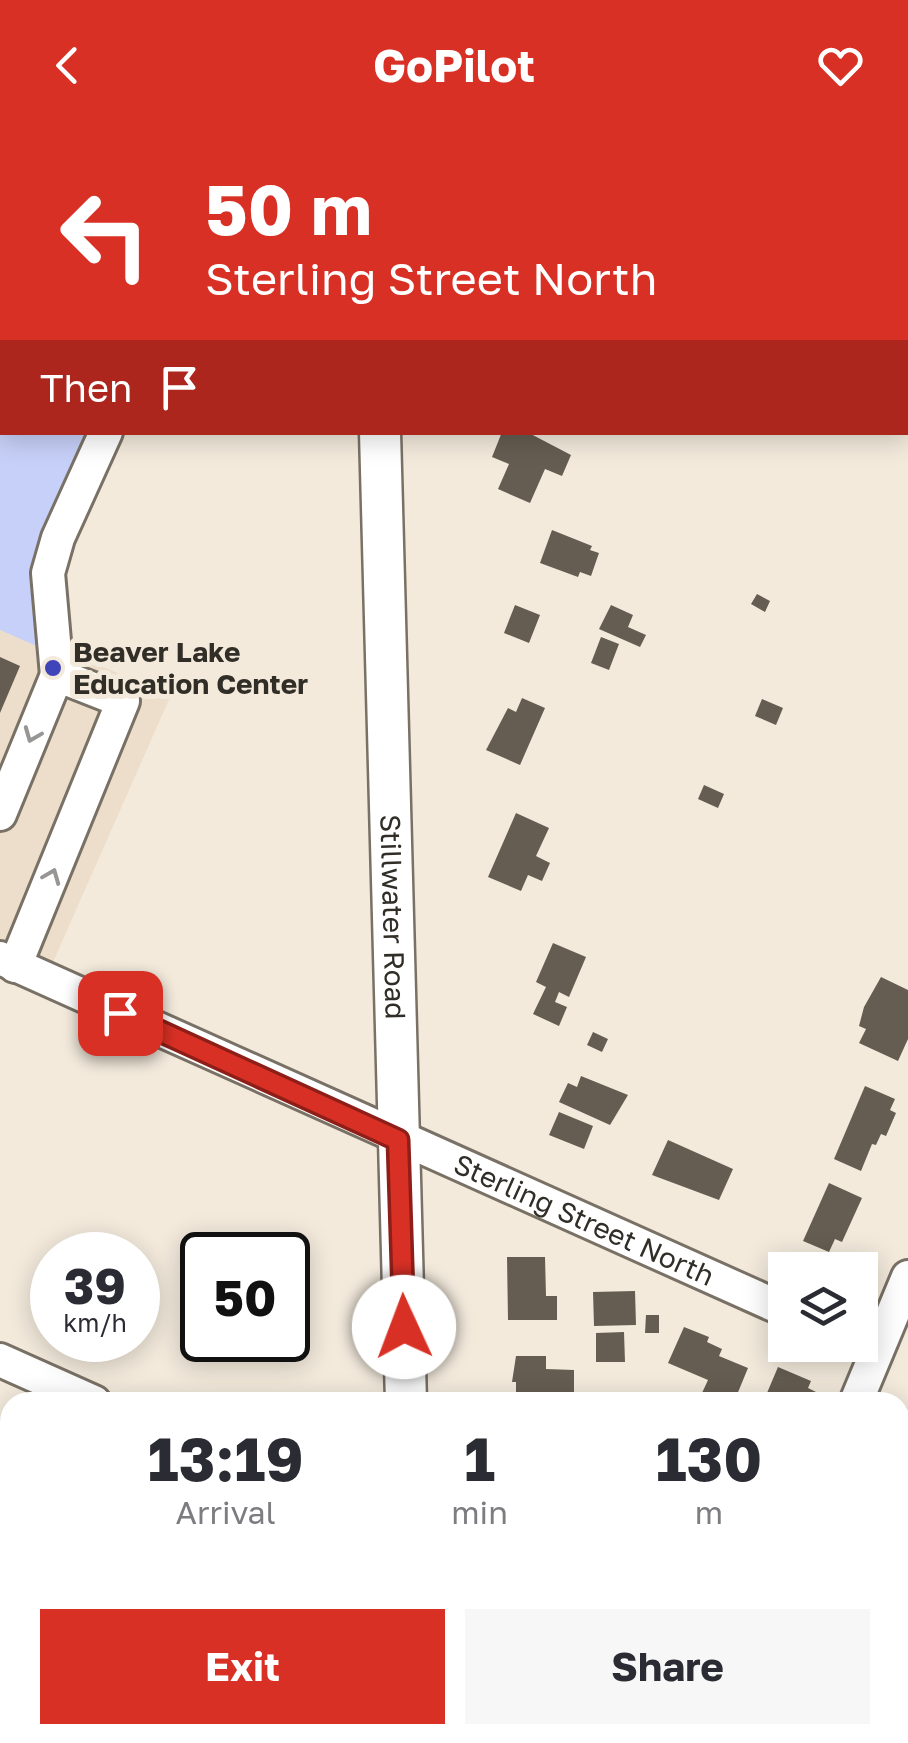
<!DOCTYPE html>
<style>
:root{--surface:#fff;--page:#f7f7f7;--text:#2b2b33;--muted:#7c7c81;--accent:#d93025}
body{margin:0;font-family:"Golos Text",sans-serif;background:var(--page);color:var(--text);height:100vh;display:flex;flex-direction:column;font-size:38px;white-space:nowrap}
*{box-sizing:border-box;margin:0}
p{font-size:32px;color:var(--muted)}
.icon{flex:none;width:55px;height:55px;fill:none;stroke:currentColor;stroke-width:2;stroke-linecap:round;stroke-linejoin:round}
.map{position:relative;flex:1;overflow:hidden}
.side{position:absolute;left:0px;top:1262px;width:910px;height:352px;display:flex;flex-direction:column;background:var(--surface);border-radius:30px 30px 0 0;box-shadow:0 5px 25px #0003}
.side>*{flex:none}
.banner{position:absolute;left:0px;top:0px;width:910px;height:305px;box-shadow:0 5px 25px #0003;background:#d93025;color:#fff;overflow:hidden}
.controls{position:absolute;left:768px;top:1122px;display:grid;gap:20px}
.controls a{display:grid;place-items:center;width:110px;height:110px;border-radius:0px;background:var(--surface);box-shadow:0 5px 25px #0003;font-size:50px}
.speed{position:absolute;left:30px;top:1102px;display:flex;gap:20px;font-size:50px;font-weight:700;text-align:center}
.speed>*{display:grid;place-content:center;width:130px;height:130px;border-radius:50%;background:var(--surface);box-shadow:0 5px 25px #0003;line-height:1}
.speed small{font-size:25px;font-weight:400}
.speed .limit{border:5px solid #111;border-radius:15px;background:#fff;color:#111}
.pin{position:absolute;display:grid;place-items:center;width:85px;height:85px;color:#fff;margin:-42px;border-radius:20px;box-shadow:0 5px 15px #0006}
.me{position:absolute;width:110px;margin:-55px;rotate:358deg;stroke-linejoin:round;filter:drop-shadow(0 0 8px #0008)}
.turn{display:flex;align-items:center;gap:35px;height:210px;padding:0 40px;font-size:45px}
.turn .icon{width:130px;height:130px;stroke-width:2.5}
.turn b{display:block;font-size:70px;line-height:85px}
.then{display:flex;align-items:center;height:95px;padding:0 40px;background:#0003;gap:20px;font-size:38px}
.eta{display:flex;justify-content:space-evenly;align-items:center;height:170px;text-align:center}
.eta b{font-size:60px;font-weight:700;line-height:70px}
.primary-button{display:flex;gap:20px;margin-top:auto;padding:20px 40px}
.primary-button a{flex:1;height:115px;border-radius:0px;background:var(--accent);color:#fff;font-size:40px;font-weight:700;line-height:115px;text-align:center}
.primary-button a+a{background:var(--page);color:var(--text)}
header{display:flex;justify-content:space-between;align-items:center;height:130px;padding:0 40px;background:var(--accent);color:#fff;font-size:45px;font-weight:700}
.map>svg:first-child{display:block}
.built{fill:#ecdeca}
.green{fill:#c7d0f8}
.building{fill:#655d51}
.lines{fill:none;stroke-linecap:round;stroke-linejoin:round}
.minor-casing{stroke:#797165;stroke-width:38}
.major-casing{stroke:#797165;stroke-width:45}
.minor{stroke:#fff;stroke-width:32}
.major{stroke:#fff;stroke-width:40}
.oneway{stroke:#989694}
.route-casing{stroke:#8d1f18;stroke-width:25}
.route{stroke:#d93025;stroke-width:18}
.poi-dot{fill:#4044b9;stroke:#f3eadc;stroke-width:4}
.labels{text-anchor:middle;stroke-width:10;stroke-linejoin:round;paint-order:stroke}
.poi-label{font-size:28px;font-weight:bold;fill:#312e28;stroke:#f3eadc;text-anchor:start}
.street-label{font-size:28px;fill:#312e28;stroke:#f3eadc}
</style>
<header><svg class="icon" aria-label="back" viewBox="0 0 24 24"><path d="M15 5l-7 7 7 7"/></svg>GoPilot<svg class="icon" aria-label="heart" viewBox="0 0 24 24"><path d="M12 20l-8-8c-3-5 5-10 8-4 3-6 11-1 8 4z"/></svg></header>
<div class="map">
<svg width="908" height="1613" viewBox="0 0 908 1613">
<rect width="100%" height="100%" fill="#f3eadc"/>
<path class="built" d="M0,285L40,511L171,565L49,841L0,818Z"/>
<path class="green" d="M0,0H369L2,2V302L106,303L58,408L62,527L0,500Z"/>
<path class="building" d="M502,302H527L571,325L562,346L545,339L530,373L498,359L509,334L492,327Z
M552,400L592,416L590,420L599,423L591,446L580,442L578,447L540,433Z
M757,464L770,471L765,482L751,474Z
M515,475L540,485L529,513L504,503Z
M611,475L633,485L628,497L646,505L640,517L599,499Z
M601,507L619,514L609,540L591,533Z
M0,527L20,536L0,583Z
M522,568L545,578L520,635L486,620L508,578L516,582Z
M762,569L783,578L776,595L755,586Z
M704,655L724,664L718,678L698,669Z
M516,683L549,698L536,726L550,733L542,751L528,745L521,761L488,747Z
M553,813L586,827L569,867L559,862L555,872L567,877L559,896L533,884L546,857L536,852Z
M881,847L908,860V909L898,931L859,913L866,899L859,896L864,877Z
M593,902L608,909L602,922L587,915Z
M581,946L628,965L610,995L559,972L568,953L577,957Z
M865,956L895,969L890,980L896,983L886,1006L881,1004L876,1015L872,1014L861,1041L834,1029Z
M559,982L593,996L584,1019L549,1005Z
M668,1010L733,1039L719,1070L652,1045Z
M829,1053L862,1068L842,1112L835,1109L829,1122L803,1111Z
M507,1127H545L546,1166H557V1190H508Z
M635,1161L636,1195L594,1196L593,1162Z
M646,1185H659V1203H645Z
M684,1197L709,1207L707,1212L722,1219L719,1226L748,1238L734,1272L702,1263L708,1250L668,1233Z
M624,1202L625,1232H596V1203Z
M516,1226H546V1239L574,1240V1263H516V1252H512Z
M778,1237L811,1251L808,1258L816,1262L811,1272L764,1270Z
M902,1380L908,1383V1454L900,1451Z
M904,1532L908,1534V1563L900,1559Z
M790,1605H831L826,1613H786Z"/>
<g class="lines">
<g class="minor-casing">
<g id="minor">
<path d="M57,545L48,443L58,408L106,302"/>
<path d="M0,684L57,545L123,571L15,836"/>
<path id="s1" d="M0,828L785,1180"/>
<path d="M0,1230L94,1272"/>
<path d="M856,1272L908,1147"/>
<path d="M681,1613L701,1605"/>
</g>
</g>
<g class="major-casing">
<g id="major">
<path d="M369,0L370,2"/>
<path id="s2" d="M380,302L406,1272"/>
<path d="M417,1605V1613"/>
</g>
</g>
<use href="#minor" class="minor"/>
<use href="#major" class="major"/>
</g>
<defs><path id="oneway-chevron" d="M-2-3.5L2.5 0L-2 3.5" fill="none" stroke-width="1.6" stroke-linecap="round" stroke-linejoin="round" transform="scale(2.5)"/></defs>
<g class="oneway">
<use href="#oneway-chevron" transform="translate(32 605) rotate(112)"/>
<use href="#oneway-chevron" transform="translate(52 746) rotate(-68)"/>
</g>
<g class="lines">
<g class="route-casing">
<path id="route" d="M120,883L398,1010L404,1197"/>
</g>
<use href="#route" class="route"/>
</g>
<circle class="poi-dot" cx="53" cy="538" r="10"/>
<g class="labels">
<g class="poi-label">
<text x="73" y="532">Beaver Lake<tspan x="73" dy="32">Education Center</tspan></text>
</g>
<g class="street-label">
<text dy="10" stroke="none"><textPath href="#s2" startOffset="485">Stillwater Road</textPath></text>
<text dy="10" stroke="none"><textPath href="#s1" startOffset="640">Sterling Street North</textPath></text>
</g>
</g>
</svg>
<div class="controls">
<a><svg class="icon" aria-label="layers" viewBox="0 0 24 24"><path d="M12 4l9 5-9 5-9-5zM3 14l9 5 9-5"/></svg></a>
</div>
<div class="speed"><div>39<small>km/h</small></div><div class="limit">50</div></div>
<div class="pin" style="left:120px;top:883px;background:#d93025"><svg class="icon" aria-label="arrive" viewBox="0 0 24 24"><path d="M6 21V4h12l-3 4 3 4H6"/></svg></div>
<svg class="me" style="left:404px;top:1197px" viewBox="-20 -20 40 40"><circle r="19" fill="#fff"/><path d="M0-13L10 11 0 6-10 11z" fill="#d93025"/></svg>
<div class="banner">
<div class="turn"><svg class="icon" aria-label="left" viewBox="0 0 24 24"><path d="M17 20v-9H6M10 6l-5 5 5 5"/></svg><div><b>50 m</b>Sterling Street North</div></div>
<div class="then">Then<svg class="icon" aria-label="arrive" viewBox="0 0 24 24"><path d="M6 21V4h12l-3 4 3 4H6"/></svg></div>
</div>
<section class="side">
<div class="eta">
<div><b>13:19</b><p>Arrival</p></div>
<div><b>1</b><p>min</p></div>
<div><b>130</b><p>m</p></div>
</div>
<div class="primary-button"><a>Exit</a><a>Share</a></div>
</section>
</div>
